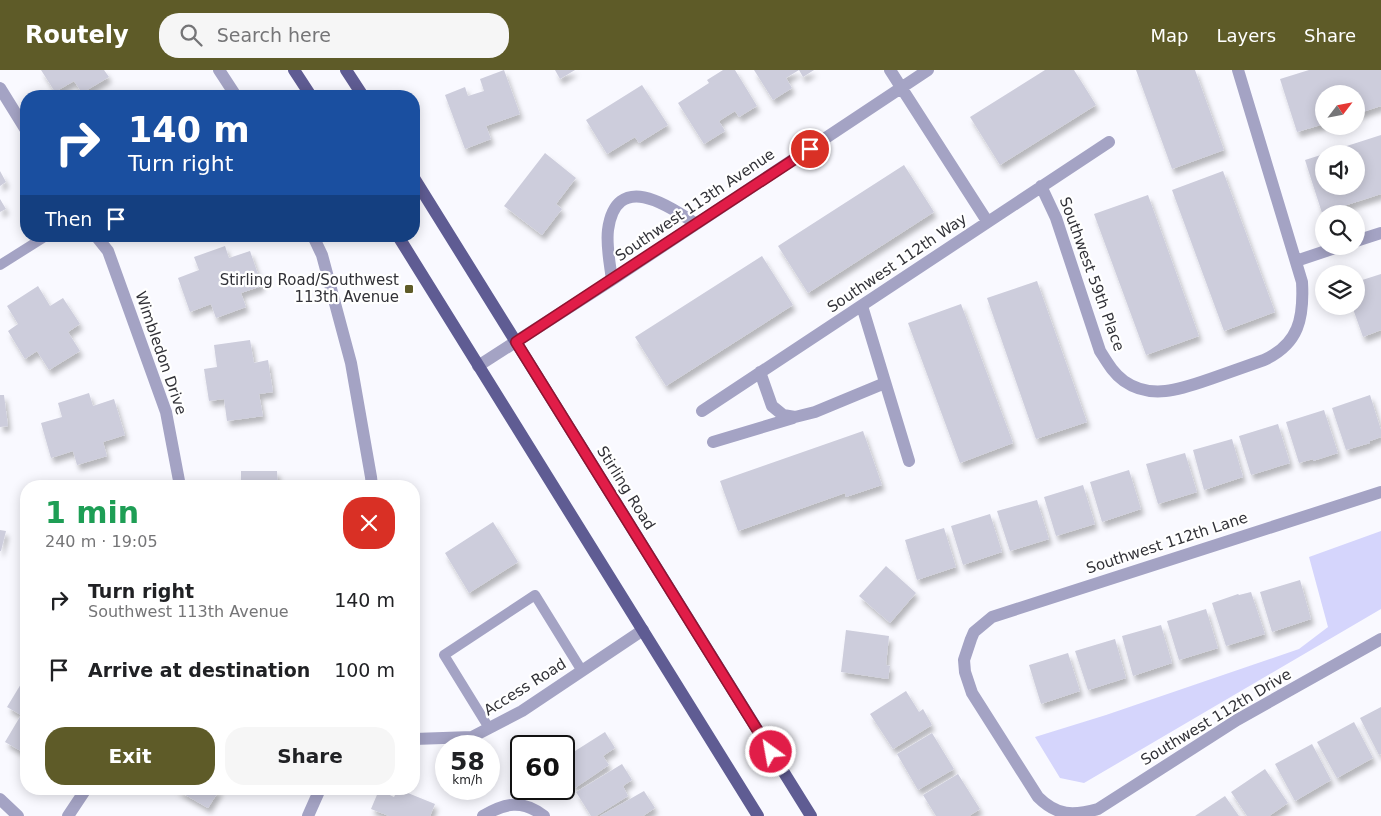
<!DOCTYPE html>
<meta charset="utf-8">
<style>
:root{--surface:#fff;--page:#f6f6f6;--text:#202124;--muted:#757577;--accent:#5e5b28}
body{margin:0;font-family:"DejaVu Sans",sans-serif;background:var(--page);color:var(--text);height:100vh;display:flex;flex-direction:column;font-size:19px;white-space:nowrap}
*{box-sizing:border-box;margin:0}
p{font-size:16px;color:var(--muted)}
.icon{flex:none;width:28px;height:28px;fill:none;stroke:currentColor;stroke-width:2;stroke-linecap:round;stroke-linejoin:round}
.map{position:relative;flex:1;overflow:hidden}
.details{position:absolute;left:20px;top:410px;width:400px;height:315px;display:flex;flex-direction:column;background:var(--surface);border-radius:20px;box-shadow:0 2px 12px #0003}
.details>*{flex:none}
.hud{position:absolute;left:20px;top:20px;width:400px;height:152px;border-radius:20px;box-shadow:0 2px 12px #0003;background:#1a4fa0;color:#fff;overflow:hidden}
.needle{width:32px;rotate:58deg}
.tools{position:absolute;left:1315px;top:15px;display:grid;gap:10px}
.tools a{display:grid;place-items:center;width:50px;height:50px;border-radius:50%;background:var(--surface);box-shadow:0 2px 12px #0003;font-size:25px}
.speed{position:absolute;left:435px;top:665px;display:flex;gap:10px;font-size:25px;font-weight:700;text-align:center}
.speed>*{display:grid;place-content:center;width:65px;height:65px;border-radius:50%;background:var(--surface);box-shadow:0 2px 12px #0003;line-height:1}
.speed small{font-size:12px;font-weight:400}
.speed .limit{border:2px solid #111;border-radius:8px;background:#fff;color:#111}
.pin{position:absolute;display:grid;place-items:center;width:42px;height:42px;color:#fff;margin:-21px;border:2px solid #fff;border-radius:50%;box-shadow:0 1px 5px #0007}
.me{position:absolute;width:55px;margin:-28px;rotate:328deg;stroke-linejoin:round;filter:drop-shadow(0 0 4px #0008)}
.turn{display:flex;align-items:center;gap:18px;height:105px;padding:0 25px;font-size:22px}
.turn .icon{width:65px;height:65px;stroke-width:2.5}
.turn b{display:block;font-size:35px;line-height:42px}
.then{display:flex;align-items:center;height:48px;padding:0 25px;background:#0003;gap:10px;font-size:19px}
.round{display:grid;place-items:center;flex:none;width:52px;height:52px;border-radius:20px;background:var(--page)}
.headline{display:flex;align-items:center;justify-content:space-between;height:85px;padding:0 25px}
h1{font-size:30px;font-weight:700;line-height:38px;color:#1e9e55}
.action{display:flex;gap:10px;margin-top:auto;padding:10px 25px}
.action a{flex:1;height:58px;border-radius:20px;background:var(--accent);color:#fff;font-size:20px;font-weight:700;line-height:58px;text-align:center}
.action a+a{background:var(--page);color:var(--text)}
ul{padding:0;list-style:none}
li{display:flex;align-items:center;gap:15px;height:70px;padding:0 25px}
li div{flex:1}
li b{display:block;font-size:19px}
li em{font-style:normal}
header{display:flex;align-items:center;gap:30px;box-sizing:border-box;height:70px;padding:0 25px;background:var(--accent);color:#fff}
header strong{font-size:24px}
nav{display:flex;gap:28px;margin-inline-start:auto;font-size:18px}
.search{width:350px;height:45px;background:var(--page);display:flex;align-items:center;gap:12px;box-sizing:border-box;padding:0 18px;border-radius:20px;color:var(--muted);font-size:19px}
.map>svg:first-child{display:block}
.green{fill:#d5d5fc}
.building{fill:#cdcddc;filter:url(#shadow)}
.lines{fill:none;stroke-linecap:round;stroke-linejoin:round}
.lane{stroke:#a4a3c4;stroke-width:10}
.street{stroke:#a4a3c4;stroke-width:12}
.primary{stroke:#5f5c93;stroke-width:12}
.route-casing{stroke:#92132f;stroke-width:12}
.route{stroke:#e11d48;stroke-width:9}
.poi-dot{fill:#5e5b28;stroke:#fff;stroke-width:2}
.labels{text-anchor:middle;stroke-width:4.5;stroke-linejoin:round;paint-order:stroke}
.street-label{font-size:15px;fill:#323238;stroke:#fff}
.poi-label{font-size:15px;fill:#323238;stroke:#fff;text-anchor:end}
</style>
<header>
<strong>Routely</strong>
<div class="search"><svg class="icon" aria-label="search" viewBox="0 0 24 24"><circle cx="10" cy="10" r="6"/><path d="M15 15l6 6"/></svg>Search here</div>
<nav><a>Map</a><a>Layers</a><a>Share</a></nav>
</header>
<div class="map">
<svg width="1381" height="746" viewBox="0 0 1381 746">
<defs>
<filter id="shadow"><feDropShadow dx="3" dy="5.5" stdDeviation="2.5" flood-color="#0004"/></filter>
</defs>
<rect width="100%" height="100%" fill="#f9f9ff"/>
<path class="green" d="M1381,461V539L1084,713L1060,708L1035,667L1106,645L1299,579L1328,557L1309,487Z"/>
<path class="building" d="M41,0H104L109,7L82,23L74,11L55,22Z
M504,0L520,44L486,56L491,69L465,79L445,25L465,17L468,26L484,21L480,9Z
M555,0H575L560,9Z
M723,0H735L757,36L739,47L735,41L719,51L725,61L704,74L678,33L709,13L707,10Z
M754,0H814L803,7L799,0L786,8L792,18L773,30Z
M1045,0H1074L1096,35L1000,95L970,47Z
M1136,0H1195L1224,80L1172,99Z
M1309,0H1381V36L1356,44V24H1324V54L1297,62L1280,9Z
M642,15L668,55L639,73L635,67L607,84L586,50Z
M129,20L133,26H119Z
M1381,65V124L1322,143L1305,90L1324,84V116H1356V84L1325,83Z
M545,83L576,108L556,134L562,139L542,165L504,136Z
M904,95L934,142L808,223L778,176Z
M0,101L6,112L0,116Z
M1223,101L1275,242L1224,261L1172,120Z
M1148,125L1199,266L1146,285L1094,144Z
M0,129L6,139L0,142Z
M225,176L229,188L250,181L262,216L241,223L246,237L216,248L211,234L190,242L178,208L199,200L194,187Z
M762,186L793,235L666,316L635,267Z
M1381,204V260L1363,267L1352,236H1356V212Z
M1037,211L1087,352L1036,369L987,228Z
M38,216L50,236L63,228L80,254L68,262L80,281L49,300L37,281L25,289L8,261L18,254L7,236Z
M961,234L1013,373L960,393L908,253Z
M250,270L254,293L268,290L273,322L259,324L263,346L227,351L224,329L209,331L204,299L217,297L214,275Z
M89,323L93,336L114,329L125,365L103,372L107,386L77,395L73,381L51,388L41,353L62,347L58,333Z
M0,325H4L8,356L0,357Z
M1370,325L1381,360V367L1370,371V373L1346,380L1332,338Z
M1324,340L1338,383L1313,391V389L1299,393L1286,352Z
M1278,354L1290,393L1251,405L1239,366Z
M863,361L882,415L846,427L845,423L738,461L720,411Z
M1232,369L1243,407L1204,420L1193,380Z
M1185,383L1197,422L1158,434L1146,394Z
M1129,400L1141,439L1102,452L1090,412Z
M241,401H277L278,416H241Z
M1083,415L1095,454L1056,466L1044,427Z
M1037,430L1049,469L1010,481L997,441Z
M990,444L1002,482L963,495L951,456Z
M493,452L518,492L469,523L445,483Z
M944,458L956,497L917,510L905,470Z
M0,460L6,461L1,481H0Z
M886,496L916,523L890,553L859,526Z
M1300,510L1311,549L1272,562L1260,522Z
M1251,522L1265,564L1226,576L1212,533L1238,524L1239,525Z
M1206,539L1218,578L1179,590L1167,551Z
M1161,555L1172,593L1133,606L1122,566Z
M846,560L889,566L886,595L890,596L888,609L841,602Z
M1115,569L1126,608L1088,620L1075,581Z
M1068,583L1080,621L1041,634L1029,595Z
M24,609L26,611V684L5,672L21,645L7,637Z
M906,621L919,642L923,639L932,655L893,679L870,644Z
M1381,637V684L1379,685L1360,648Z
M1354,652L1373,688L1337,708L1317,672Z
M605,662L615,678L603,686L609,695L575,718L564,700V688Z
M932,663L954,699L918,720L897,684Z
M1312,674L1331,710L1295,731L1275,694Z
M622,694L632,710L623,716L628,726L596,746H591L576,722Z
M1265,699L1288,733L1269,746H1247L1231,722Z
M958,704L980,739L969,746H936L923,725Z
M175,719H220L208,738Z
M398,719L435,734L430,746H389L371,739L379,720L394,727Z
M644,721L655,738L643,746H600Z
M1225,726L1239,746H1195Z"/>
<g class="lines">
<path class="lane" d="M0,195L46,166
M489,658L444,585L535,525L582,601"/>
<path class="street" d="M219,0L236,26
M890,0L987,151
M0,18L26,60
M1041,116L1056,148L1100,281C1107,292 1113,303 1124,311C1152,331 1184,318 1213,308C1230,302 1247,296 1264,290C1299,274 1304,248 1302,212L1238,0
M96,166L108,181L166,342L180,416
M313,166L322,185L351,293L371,407L372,416
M1356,171L1381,163
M1296,191L1341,176
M612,210C610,194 606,176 608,160C616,101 667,134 696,154
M862,236L909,391
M478,296L612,210L928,0
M760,302L772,336L783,345L795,347L815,342L885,313
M702,341L1109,72
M713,372L793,348
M1381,422L992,547L974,562L971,569L964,590L965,602L972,623L1038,727C1057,746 1073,746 1098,739L1237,650L1381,569
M414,669L472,667L522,641L643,560
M0,729L18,746
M68,746L86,719
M308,746L320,719
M483,746C505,733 522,729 544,746"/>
<path class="primary" d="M294,0L311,26
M346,0L363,26
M414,108L811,746
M398,166L758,746"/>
</g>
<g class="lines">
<g class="route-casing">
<path id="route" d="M771,682L516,272L810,79"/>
</g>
<use href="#route" class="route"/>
</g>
<rect class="poi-dot" x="404" y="214" width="10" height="10" rx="2.5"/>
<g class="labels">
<g class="street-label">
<text transform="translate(695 135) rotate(-34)" y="5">Southwest 113th Avenue</text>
<text transform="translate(897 193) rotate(-34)" y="5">Southwest 112th Way</text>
<text transform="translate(1092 204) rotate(70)" y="5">Southwest 59th Place</text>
<text transform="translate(161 283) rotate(71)" y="5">Wimbledon Drive</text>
<text transform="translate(626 418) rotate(58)" y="5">Stirling Road</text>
<text transform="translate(1167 473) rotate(-18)" y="5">Southwest 112th Lane</text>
<text transform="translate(525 617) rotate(-32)" y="5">Access Road</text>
<text transform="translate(1216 647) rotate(-31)" y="5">Southwest 112th Drive</text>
</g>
<g class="poi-label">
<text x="399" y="215">Stirling Road/Southwest<tspan x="399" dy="17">113th Avenue</tspan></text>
</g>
</g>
</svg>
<div class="tools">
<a><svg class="needle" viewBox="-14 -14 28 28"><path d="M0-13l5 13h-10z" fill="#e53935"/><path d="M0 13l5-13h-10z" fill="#757577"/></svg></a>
<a><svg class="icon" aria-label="sound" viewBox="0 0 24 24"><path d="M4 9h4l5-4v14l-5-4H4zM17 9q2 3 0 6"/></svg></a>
<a><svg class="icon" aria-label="search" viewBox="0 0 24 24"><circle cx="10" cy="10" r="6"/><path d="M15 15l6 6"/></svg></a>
<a><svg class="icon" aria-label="layers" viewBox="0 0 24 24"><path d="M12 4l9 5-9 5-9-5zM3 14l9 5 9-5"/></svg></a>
</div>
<div class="speed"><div>58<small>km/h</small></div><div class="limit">60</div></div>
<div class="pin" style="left:810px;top:79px;background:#d93025"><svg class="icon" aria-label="arrive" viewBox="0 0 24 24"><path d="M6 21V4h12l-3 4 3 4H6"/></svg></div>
<svg class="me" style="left:771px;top:682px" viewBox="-20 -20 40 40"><circle r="17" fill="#e11d48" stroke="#fff" stroke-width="3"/><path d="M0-11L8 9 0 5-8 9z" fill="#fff"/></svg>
<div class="hud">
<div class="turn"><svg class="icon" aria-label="right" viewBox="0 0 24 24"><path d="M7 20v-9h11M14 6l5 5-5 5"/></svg><div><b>140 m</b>Turn right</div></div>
<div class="then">Then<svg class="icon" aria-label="arrive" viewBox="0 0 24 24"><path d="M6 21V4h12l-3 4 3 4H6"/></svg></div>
</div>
<section class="details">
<div class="headline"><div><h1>1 min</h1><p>240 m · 19:05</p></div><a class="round" style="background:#d93025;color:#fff"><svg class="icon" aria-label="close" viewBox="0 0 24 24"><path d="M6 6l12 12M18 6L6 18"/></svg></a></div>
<ul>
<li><svg class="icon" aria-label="right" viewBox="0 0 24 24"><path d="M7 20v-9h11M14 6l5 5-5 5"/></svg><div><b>Turn right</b><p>Southwest 113th Avenue</p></div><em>140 m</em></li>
<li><svg class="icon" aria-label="arrive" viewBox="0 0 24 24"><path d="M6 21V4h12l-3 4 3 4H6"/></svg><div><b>Arrive at destination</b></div><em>100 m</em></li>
</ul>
<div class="action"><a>Exit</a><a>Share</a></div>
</section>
</div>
